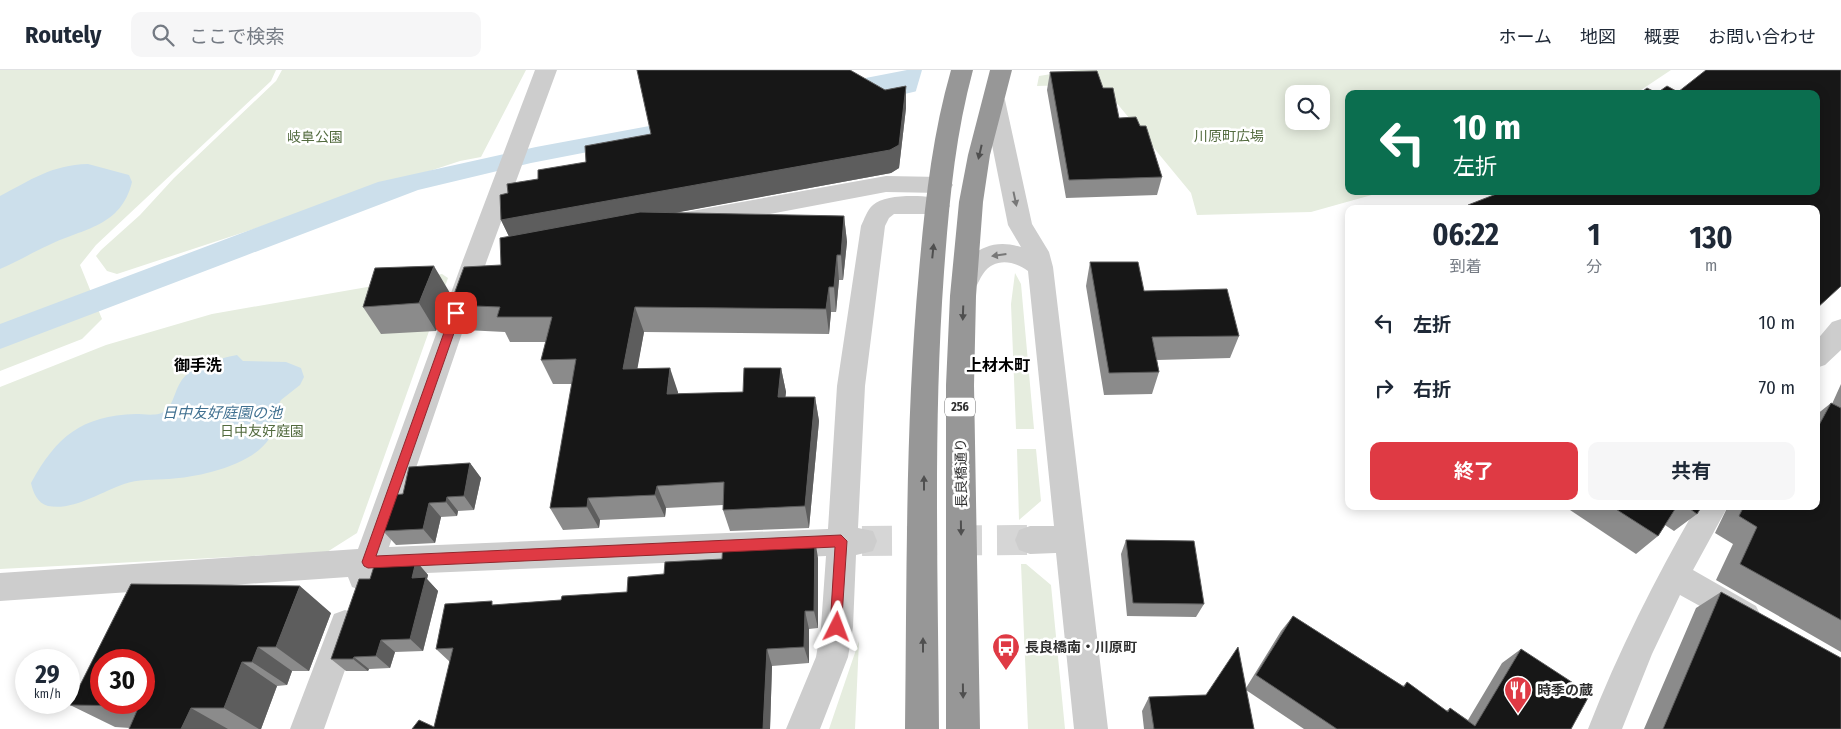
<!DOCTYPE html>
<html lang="ja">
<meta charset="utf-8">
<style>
:root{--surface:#fff;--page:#f6f6f7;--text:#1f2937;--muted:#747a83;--line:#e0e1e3;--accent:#df3a44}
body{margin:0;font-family:"Fira Sans Condensed","Noto Sans JP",sans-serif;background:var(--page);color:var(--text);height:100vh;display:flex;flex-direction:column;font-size:19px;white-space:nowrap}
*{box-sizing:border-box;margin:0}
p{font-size:16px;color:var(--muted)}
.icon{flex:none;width:28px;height:28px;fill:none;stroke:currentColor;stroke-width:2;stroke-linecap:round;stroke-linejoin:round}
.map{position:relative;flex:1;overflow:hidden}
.side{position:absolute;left:1345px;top:135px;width:475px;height:305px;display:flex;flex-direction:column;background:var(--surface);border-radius:10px;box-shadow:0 2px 12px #0003}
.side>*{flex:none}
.guide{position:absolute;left:1345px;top:20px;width:475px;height:105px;border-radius:10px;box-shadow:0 2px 12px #0003;background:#0b6e4f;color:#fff;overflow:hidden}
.controls{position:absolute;left:1285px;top:15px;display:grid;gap:10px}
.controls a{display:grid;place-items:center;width:45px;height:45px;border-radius:10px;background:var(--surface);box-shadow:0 2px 12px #0003;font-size:25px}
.speed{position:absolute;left:15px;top:579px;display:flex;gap:10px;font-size:25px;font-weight:700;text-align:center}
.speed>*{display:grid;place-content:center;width:65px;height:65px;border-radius:50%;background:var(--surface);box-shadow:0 2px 12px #0003;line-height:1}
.speed small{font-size:12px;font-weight:400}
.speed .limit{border:8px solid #d22;background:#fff;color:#111}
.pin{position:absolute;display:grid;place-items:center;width:42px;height:42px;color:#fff;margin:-21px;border-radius:10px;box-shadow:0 2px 8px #0006}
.me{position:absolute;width:55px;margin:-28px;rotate:3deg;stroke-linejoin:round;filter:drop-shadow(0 0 4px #0008)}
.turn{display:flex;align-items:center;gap:18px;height:105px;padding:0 25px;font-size:22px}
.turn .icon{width:65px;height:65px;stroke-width:2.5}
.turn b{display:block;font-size:35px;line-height:42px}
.eta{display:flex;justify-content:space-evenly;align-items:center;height:85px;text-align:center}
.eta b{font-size:30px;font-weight:700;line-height:35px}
.primary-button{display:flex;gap:10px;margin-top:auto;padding:10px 25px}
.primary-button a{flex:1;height:58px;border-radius:10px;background:var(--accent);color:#fff;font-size:20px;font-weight:700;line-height:58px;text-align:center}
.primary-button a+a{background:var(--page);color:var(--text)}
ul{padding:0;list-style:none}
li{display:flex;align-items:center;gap:15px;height:65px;padding:0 25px}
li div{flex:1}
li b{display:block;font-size:19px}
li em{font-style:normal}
header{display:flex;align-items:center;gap:30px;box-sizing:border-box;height:70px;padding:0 25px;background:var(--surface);border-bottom:1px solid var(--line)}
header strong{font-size:24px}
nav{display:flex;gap:28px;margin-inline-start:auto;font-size:18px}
.search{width:350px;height:45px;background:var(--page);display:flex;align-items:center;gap:12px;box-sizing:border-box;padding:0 18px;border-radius:10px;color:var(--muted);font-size:19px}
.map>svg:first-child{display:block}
.green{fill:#e6eddf;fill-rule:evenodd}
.water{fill:#ccdfeb}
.pier{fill:#fff}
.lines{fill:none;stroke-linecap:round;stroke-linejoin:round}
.street-tunnel{stroke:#d6d6d6;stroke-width:30;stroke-dasharray:30 15;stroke-linecap:butt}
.street{fill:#cdcdcd;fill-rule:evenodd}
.highway{fill:#979797;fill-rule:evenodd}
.wall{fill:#8b8b8b}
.shaded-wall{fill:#5d5d5d}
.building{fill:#171717;stroke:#5d5d5d;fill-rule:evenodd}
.oneway{fill:#4f4f4f}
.oneway2{fill:#777}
.route{fill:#df3a44;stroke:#91262c}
.labels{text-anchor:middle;stroke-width:5;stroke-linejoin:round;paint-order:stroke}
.shield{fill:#fff;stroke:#6e6e6e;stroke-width:1}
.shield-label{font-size:12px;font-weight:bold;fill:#303030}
.park-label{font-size:14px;fill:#536b3f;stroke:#fff}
.street-label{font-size:14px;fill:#303030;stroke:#fff}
.poi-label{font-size:14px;font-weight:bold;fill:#303030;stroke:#fff;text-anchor:start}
.water-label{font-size:15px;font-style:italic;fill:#407090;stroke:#fff}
.quarter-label{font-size:16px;font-weight:bold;fill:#000;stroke:#fff}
</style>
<header>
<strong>Routely</strong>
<div class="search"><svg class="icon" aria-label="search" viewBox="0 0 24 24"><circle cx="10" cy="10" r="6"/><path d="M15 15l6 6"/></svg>ここで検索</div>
<nav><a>ホーム</a><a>地図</a><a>概要</a><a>お問い合わせ</a></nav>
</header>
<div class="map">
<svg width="1841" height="659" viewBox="0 0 1841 659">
<rect width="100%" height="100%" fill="#fff"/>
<path class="green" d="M0,0H276L271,11L96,175L80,195L102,249L82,269L0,301Z
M282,0H526L481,87L460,91L117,204L107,201L96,186L101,180L140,145L174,108L276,11Z
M1076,0H1671L1635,24H1349V121H1386L1311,142L1197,145L1191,123L1101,14L1037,16L1039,6ZM1294,24H1321V51H1294Z
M1015,203L1021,214L1034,359H1016L1011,234Z
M442,204L448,208L357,463L327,482L0,499V317L106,275L212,244Z
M1017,379H1036L1041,431L1019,450Z
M1021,494H1026L1051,515L1065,659H1028Z
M859,571L855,659H829Z"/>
<path class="water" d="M907,0H1008L896,26L758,49L531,93L418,120L0,279V254L378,112L536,77L779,32L788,23Z
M88,94L129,105L132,112C121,157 84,158 49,175C33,182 17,192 0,199V126C31,110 51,95 88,94Z
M237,285L243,291L286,292L301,298L304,307L300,315L281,330L273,345L277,352C274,357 272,365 269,369C251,396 199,407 169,409C155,410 137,409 124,414C101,422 73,441 48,436C37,433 33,422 31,413C57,366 81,346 136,344C144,344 160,347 166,340C173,334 175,321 180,313C191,294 218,289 237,285Z"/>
<path class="pier" d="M922,0H1011L1009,2L915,24Z"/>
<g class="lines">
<path class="street-tunnel" d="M862,471L1030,470"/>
<path class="street" d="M535,0H557L487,190L389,477L828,459L837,316L861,156C864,150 867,140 873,135C886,123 930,125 946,130L950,136L946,142L938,144H894L889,148L885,156L865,316L858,458L873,461L877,471L873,481L856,485L853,557L848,587L820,659H786L816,587L821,557L826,486L379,505L374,517L363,521L352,517L348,507L0,531V503L358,479L463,190Z
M994,23L1002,25L1005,30L1032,154L1049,182L1053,197L1108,659H1074L1056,483L1030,484L1019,480L1015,470L1019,460L1030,456H1054L1028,201C1013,190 994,188 983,204C980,208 978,214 975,218C969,223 962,221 956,219L952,212C968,184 987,167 1021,177L1008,155L983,30L986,25Z
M886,106L941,107L949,109L953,115L949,121L941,123L886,122L686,160L677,157L674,151L677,145L686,142Z
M1841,249V280L1825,295L1816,298V271L1832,252Z
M1697,436H1728L1693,500L1756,536L1761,546L1756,556L1745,561L1680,525L1652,584L1622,659H1588C1619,580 1655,509 1697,436Z
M345,540L356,544L361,555L324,659H290L334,544Z"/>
<path class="highway" d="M951,0H973C955,66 949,134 944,202C933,354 938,507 939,659H905C907,506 905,353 919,201C925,134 932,66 951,0Z
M990,0H1012L990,85L983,132L976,226L974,315L980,659H946V315L950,226L959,132L968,85Z"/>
</g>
<path class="wall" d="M1050,2L1103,18L1119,48L1140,56L1162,107L1157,125L1066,128L1047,20Z
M906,16V38L899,98L891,103L673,143L844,146L847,172L843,210H839L836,242H831L829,264L644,262L637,298L678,322V324L743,322L781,298L786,322L785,327H815L819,351L809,458L730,461L723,440V435L666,438L665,447L600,450L599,458L563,460L550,438L572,314H553L541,290L546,272H510L505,262L465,260L450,235L501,195L509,166L501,150L508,123L538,109L586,92L651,64Z
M1816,121V139H1465L1468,135Z
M1090,192L1144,221L1239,266L1230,288L1157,290L1159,302L1152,324L1104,325L1086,216Z
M450,223L436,261L381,264L363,237Z
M1841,314V582L1716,510L1733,474L1715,463L1728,436H1816V345L1831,333L1832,334Z
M470,393L481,408L474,440L458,441L457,446L441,447L435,473L396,475L383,461L403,424Z
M1564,436H1702L1697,444L1674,461L1665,455L1658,466L1636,484Z
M1126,470L1204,534L1196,547L1127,546L1121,484Z
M818,488V558L809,559V593L772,596L770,659H412L434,657L450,592L436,579L495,535L561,530L627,522L664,504Z
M416,491L428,505L427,509L438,521L423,581L395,582L390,598L369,599L368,601H346L331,589L370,509Z
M1721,522L1841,659H1644L1696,538Z
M331,543L309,601H292L287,615L277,616L261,659H129L130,658L115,657L70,635Z
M1293,546L1403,616L1407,612L1446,641L1450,638L1468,650L1502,593L1521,579L1571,659H1304L1246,620L1254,659H1144L1142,641L1149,627L1206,625L1246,618L1281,561Z"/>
<path class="shaded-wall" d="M906,16V38L899,98L891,103L512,173L501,150Z
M844,146L847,172L843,210L841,185Z
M837,185L839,210L836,242L834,217Z
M434,196L450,223L436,261L419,233Z
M829,217L831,242L829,264L826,239Z
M635,237L644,262L633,323L623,299Z
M670,298L678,322L676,348L667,324Z
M781,298L786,322L783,351L778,327Z
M815,327L819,351L809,458L805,436Z
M470,393L481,408L474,440L464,426Z
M657,416L666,438L665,447L655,425Z
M447,427L458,441L457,446L446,432Z
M588,428L600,450L599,458L587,437Z
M429,433L441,447L435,473L423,459Z
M815,469L818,488V558L814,541Z
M416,491L428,505L427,509L438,521L423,581L410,569L412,508Z
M300,516L331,543L309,601L276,577Z
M805,541L809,559V593L804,577Z
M381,570L395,582L390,598L376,586Z
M258,577L292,601L287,615L252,592Z
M767,579L772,596L770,659H763Z
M354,587L369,599L368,601L353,589Z
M242,592L277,616L261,659H259L224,638Z
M191,638L228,659H181Z"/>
<path class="building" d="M637,0H850L885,20L906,16L899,75L890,80L501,150L500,125L508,123L507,114L538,109V100L586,92L585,76L651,64Z
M1706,0H1841V216L1816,239V139H1472L1468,135L1504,121H1816V24H1639L1647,18L1657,23L1667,16L1678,22Z
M1097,1L1103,18H1113L1119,48L1136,47L1140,56H1146L1162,107L1069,110L1050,2Z
M640,142L844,146L841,185H837L834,217H829L826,239L635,237L623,299L670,298L667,324L743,322L744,298H781L778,327H815L805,436L723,440L724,412L657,416L655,425L588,428L587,437L550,438L576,289L541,290L552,247H497L500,237L450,235L464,197L501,195L500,168Z
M1090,192H1138L1144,221L1227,219L1239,266L1152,267L1159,302L1109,303Z
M434,196L419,233L363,237L375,198Z
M1831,333L1841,338V550L1740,494L1757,457L1739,446L1744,436H1816V356L1818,357Z
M470,393L464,426L447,427L446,432L429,433L423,459L383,461L392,425L403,424L409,397Z
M1611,436H1677L1658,466Z
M1686,436H1702L1697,444Z
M815,469L814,541H805L804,577L767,579L763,659H412L419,650L434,657L453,578L436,579L445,534L492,531V535L561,530L562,526L627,522L628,507L664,504L665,492L722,489L723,473Z
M1126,470L1194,471L1204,534L1133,533Z
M416,491L412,508L426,507L410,569L381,570L376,586L354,587L353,589H331L359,509H370L375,493Z
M131,514L300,516L276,577H258L252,592H242L224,638H191L181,659H129L139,636L70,635ZM101,590H144V632H101Z
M1721,522L1841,588V659H1663Z
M1293,546L1404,617L1407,612L1448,642L1450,638L1475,656L1521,579L1590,624L1571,659H1337L1256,605Z
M1238,577L1254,659H1154L1149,627L1206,625Z"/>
<defs><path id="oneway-solid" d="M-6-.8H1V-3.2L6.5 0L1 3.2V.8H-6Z" transform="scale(1.25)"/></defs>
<g class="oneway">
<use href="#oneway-solid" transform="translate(980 82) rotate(103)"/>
<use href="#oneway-solid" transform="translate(933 181) rotate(-84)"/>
<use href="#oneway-solid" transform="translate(963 243) rotate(92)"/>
<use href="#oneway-solid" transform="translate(924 413) rotate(-90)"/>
<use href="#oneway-solid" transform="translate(961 458) rotate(89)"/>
<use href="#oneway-solid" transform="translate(923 575) rotate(-90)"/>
<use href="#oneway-solid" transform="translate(963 621) rotate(89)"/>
</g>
<g class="oneway2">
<use href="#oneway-solid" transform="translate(1015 129) rotate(78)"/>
<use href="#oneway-solid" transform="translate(999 185) rotate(172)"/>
</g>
<path class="route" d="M456,239L461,243L376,486L841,465L847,471L841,562L837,563L832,562L830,557L835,477L368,498L364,496L362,492L451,243Z"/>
<defs>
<g id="bus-pin" transform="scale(1.4375)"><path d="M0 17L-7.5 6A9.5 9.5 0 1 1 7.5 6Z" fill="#df3a44" stroke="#fff"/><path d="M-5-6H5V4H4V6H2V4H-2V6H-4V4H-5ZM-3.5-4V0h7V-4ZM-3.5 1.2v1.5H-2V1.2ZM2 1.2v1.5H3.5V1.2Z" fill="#fff"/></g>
<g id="restaurant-pin" transform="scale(1.4375)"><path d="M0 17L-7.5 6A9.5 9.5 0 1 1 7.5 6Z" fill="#df3a44" stroke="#fff"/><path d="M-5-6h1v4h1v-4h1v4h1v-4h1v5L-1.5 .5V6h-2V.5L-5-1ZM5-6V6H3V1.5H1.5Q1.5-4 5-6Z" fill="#fff"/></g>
</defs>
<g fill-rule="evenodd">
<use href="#bus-pin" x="1006" y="577"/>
<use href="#restaurant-pin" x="1518" y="620"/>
</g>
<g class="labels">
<rect class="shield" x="945" y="327.5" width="30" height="19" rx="4"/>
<g class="shield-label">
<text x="960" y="341">256</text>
</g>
<g class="park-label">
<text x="1229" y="71">川原町広場</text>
<text x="315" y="72">岐阜公園</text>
<text x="262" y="366">日中友好庭園</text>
</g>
<g class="street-label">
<text transform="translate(961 403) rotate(-91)" y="5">長良橋通り</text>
</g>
<g class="poi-label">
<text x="1025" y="582">長良橋南・川原町</text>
<text x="1537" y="625">時季の蔵</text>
</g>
<g class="water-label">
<text x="222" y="348">日中友好庭園の池</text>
</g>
<g class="quarter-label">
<text x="198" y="301">御手洗</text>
<text x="998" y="301">上材木町</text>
</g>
</g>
</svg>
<div class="controls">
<a><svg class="icon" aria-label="search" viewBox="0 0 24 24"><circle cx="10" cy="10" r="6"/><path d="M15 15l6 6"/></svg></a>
</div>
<div class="speed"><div>29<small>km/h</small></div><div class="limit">30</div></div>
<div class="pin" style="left:456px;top:243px;background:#d93025"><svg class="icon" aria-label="arrive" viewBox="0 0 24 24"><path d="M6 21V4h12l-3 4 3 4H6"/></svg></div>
<svg class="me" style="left:837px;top:557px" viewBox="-20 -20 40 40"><path d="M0-17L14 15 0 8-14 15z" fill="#df3a44" stroke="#fff" stroke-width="4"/></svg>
<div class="guide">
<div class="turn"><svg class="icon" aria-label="left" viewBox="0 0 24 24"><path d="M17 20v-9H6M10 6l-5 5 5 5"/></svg><div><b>10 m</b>左折</div></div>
</div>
<section class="side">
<div class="eta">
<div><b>06:22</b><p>到着</p></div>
<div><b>1</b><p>分</p></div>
<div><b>130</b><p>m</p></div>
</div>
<ul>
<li><svg class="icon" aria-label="left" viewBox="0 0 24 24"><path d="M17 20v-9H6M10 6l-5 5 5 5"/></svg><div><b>左折</b></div><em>10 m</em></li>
<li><svg class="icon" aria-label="right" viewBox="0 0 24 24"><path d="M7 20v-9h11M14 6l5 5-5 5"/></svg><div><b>右折</b></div><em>70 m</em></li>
</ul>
<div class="primary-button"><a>終了</a><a>共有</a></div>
</section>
</div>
